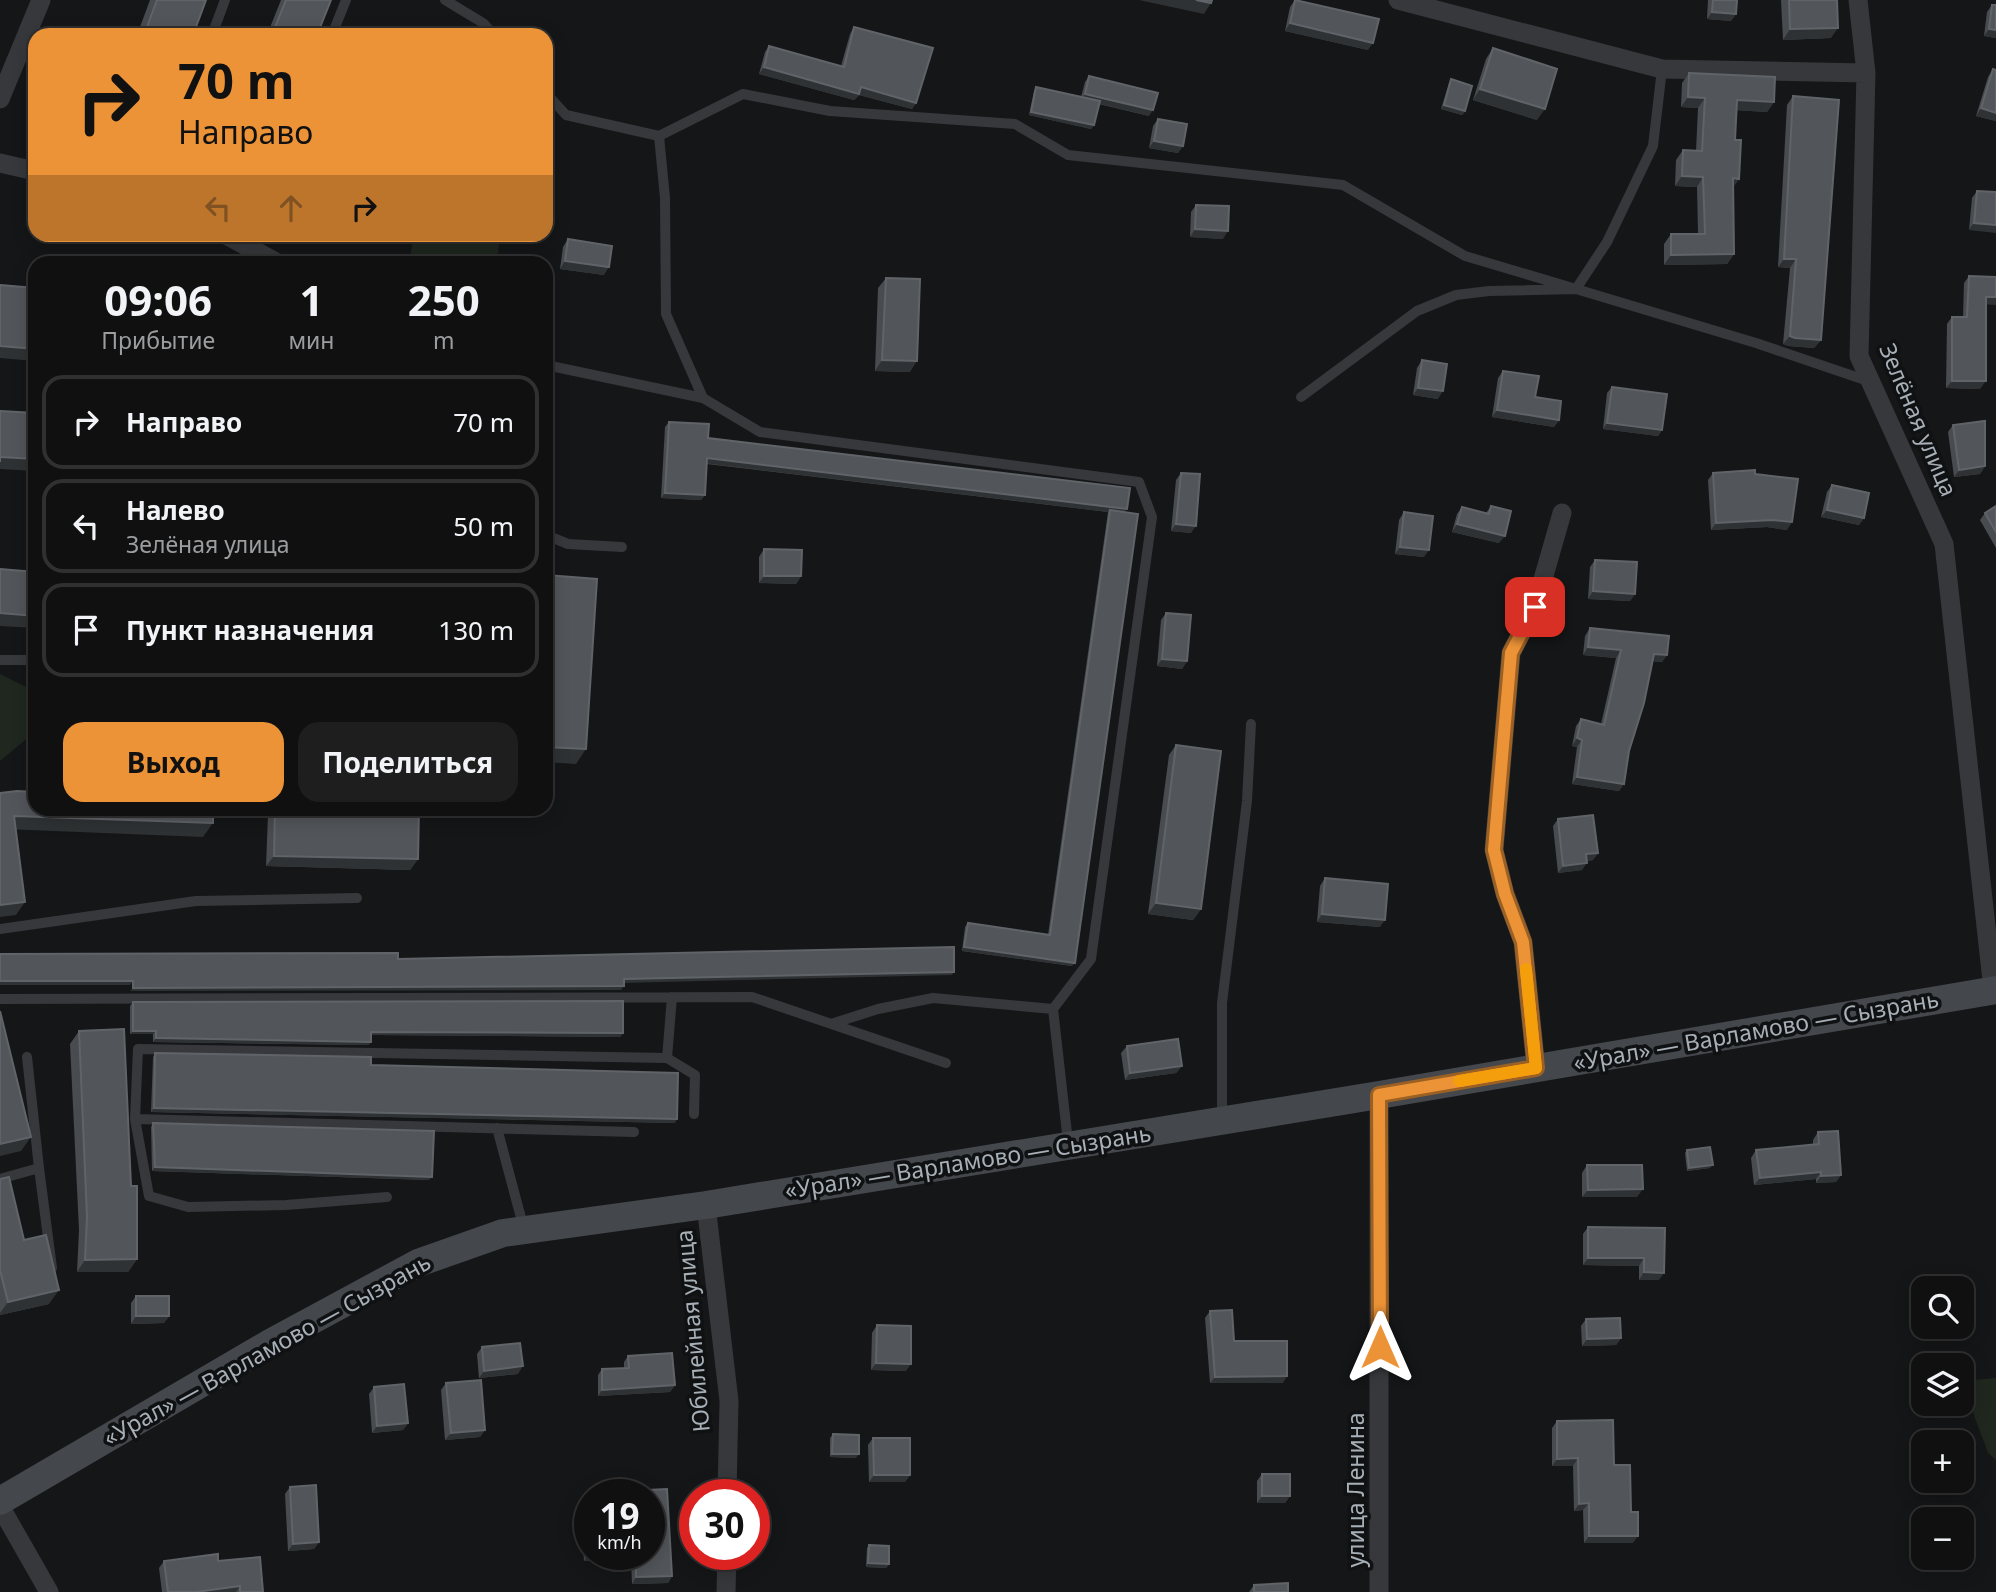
<!DOCTYPE html>
<html lang="ru">
<meta charset="utf-8">
<style>
:root{--surface:#101011;--page:#1e1e1f;--text:#f1f3f6;--muted:#9c9d9f;--line:#303031;--accent:#ed9337}
body{margin:0;font-family:"Noto Sans",sans-serif;background:var(--page);color:var(--text);height:100vh;display:flex;flex-direction:column;font-size:26px;white-space:nowrap}
*{box-sizing:border-box;margin:0}
p{font-size:23px;color:var(--muted)}
.icon{flex:none;width:38px;height:38px;fill:none;stroke:currentColor;stroke-width:2;stroke-linecap:round;stroke-linejoin:round}
.map{position:relative;flex:1;overflow:hidden}
.sheet{position:absolute;left:28px;top:256px;width:525px;height:560px;display:flex;flex-direction:column;background:var(--surface);border-radius:21px;box-shadow:0 4px 18px #0003,0 0 0 2px var(--line)}
.sheet>*{flex:none}
.guide{position:absolute;left:28px;top:28px;width:525px;height:214px;border-radius:21px;box-shadow:0 4px 18px #0003,0 0 0 2px var(--line);background:#ed9337;color:#111;overflow:hidden}
.tools{position:absolute;left:1911px;top:1276px;display:grid;gap:14px}
.tools a{display:grid;place-items:center;width:63px;height:63px;border-radius:14px;background:var(--surface);box-shadow:0 4px 18px #0003,0 0 0 2px var(--line);font-size:35px}
.speed{position:absolute;left:574px;top:1479px;display:flex;gap:14px;font-size:35px;font-weight:700;text-align:center}
.speed>*{display:grid;place-content:center;width:91px;height:91px;border-radius:50%;background:var(--surface);box-shadow:0 4px 18px #0003,0 0 0 2px var(--line);line-height:1}
.speed small{font-size:18px;font-weight:400}
.speed .limit{border:10px solid #d22;background:#fff;color:#111}
.pin{position:absolute;display:grid;place-items:center;width:60px;height:60px;color:#fff;margin:-30px;border-radius:14px;box-shadow:0 4px 10px #0006}
.me{position:absolute;width:77px;margin:-38px;rotate:0deg;stroke-linejoin:round;filter:drop-shadow(0 0 5px #0008)}
.turn{display:flex;align-items:center;gap:24px;height:147px;padding:0 35px;font-size:32px}
.turn .icon{width:91px;height:91px;stroke-width:2.5}
.turn b{display:block;font-size:49px;line-height:60px}
.lanes{display:flex;align-items:center;height:66px;padding:0 35px;background:#0003;justify-content:center;gap:35px;direction:ltr}
.lanes .off{opacity:.35}
.eta{display:flex;justify-content:space-evenly;align-items:center;height:119px;text-align:center}
.eta b{font-size:42px;font-weight:700;line-height:49px}
.action{display:flex;gap:14px;margin-top:auto;padding:14px 35px}
.action a{flex:1;height:80px;border-radius:21px;background:var(--accent);color:#111;font-size:28px;font-weight:700;line-height:80px;text-align:center}
.action a+a{background:var(--page);color:var(--text)}
ul{padding:0;list-style:none}
li{display:flex;align-items:center;gap:21px;height:94px;margin:0 14px 10px;padding:0 21px;border:4px solid var(--line);border-radius:21px}
li div{flex:1}
li b{display:block;font-size:26px}
li em{font-style:normal}
.map>svg:first-child{display:block}
.green{fill:#1f271f}
.lines{fill:none;stroke-linecap:round;stroke-linejoin:round}
.lane{stroke:#36383c;stroke-width:10}
.street{stroke:#36383c;stroke-width:19}
.secondary{stroke:#44474c;stroke-width:28}
.wall{fill:#484b4f}
.shaded-wall{fill:#2f3234}
.building{fill:#52565a;stroke:#606469;stroke-width:2}
.route-casing{stroke:#9a6024;stroke-width:18}
.route{stroke:#ed9337;stroke-width:12}
.slow{stroke:#f59e0b;stroke-width:12}
.labels{text-anchor:middle;stroke-width:7;stroke-linejoin:round;paint-order:stroke}
.street-label{font-size:23px;fill:#a7afb7;stroke:#101112}
</style>
<div class="map">
<svg width="1996" height="1592" viewBox="0 0 1996 1592">
<rect width="100%" height="100%" fill="#151617"/>
<path class="green" d="M413,235H500L497,262H410Z
M0,674L26,687L35,682V732L0,761Z
M1996,1378V1460L1988,1453L1972,1410L1944,1405L1962,1404V1381Z"/>
<g class="lines">
<path class="lane" d="M445,0L483,23L494,35
M212,35L225,0
M332,35L346,0
M546,93L566,115L659,136L743,94L830,111L1015,124L1068,155L1343,185L1465,256L1576,289L1607,242L1653,146L1662,69
M659,136L665,198L666,314L703,398L760,432L1139,482L1152,517L1091,959L1053,1009L1068,1142
M546,365L703,398
M1301,397L1417,311L1456,295L1489,291L1576,289L1756,343L1871,382
M546,535L568,544L622,547
M0,660H35
M0,929L196,901L357,898
M0,999L752,997L946,1063
M834,1023L878,1009L933,998L1053,1009
M667,1058L672,997
M1222,1117V1003L1247,801L1251,724
M135,1119L149,1196L188,1207L286,1205L387,1197
M497,1128L524,1229
M634,1132L135,1119L138,1049L667,1058L695,1075L694,1114
M39,1168L52,1268
M0,1179L39,1168L27,1057"/>
<path class="street" d="M1398,0L1662,69L1866,73
M1858,0L1866,73L1859,356L1944,544L1993,990
M0,99L41,0
M0,163L35,171
M224,234L276,262
M1536,1068L1523,942L1505,894L1494,850L1511,653L1535,607L1562,513
M1379,1095V1592
M706,1205L729,1401L727,1494
M0,1506L49,1592
M726,1592L727,1554"/>
<path class="secondary" d="M0,1501L270,1343L418,1263L503,1233L706,1205L1379,1095L1996,990"/>
</g>
<path class="wall" d="M150,0H206L193,35H137Z
M281,0H331L317,35H267Z
M1295,0L1368,50L1285,31L1290,7Z
M1708,0H1737L1736,14L1731,21L1707,19Z
M1781,0H1837L1831,38L1783,40Z
M1992,5H1996V38L1984,36L1987,12Z
M854,27L916,103L912,109L859,95L854,100L759,74L765,52L769,46L841,66L850,34Z
M1493,48L1537,120L1473,100L1486,59Z
M1993,69L1996,70V121L1976,116L1988,77Z
M1689,73L1774,102L1767,112L1736,110L1735,140L1739,179L1733,187L1734,254L1727,264L1664,265V244L1671,234H1698L1697,187L1675,186L1676,160L1683,150L1696,151L1698,108L1681,107L1682,83Z
M1089,76L1149,116L1099,104L1094,125L1091,129L1029,115L1034,91L1036,87L1081,97L1085,82Z
M1451,79L1465,111L1462,115L1441,109L1449,83Z
M1793,96L1821,340L1814,348L1789,346L1783,344L1790,268L1778,267L1787,105Z
M1158,119L1183,146L1178,153L1149,148L1153,126Z
M1977,191L1996,192L1969,230L1972,198Z
M1196,205L1223,239L1190,237L1191,212Z
M568,239L604,275L560,269L563,247Z
M1969,276L1980,389L1946,388L1947,324L1952,317H1963L1964,283Z
M886,278L910,372L875,371L878,288Z
M1422,360L1438,399L1413,395L1417,368Z
M1503,371L1535,397L1559,420L1554,427L1492,417L1498,378Z
M1612,387L1662,430L1658,436L1603,429L1607,393Z
M669,422L708,438L1125,512L1072,966L962,951L965,927L968,923L1048,935L1108,512L707,464L705,495L701,500L661,498L665,427Z
M1953,425L1985,466L1980,474L1954,477L1948,432Z
M1181,473L1191,533L1171,531L1176,480Z
M1713,473L1755,474L1787,530L1767,527L1711,530L1708,480Z
M1832,485L1864,518L1859,525L1821,517L1827,492Z
M1491,506L1499,543L1452,532L1457,514L1462,507L1486,513Z
M1996,506V548L1980,520L1985,513Z
M1404,512L1424,557L1395,554L1399,520Z
M764,549L801,576L796,584L759,583V557Z
M1595,560L1635,594L1630,601L1588,599L1590,567Z
M1166,613L1187,661L1182,669L1157,666L1161,620Z
M1590,628L1667,655L1662,662L1653,661L1629,751L1624,784L1619,791L1572,784L1577,747L1572,746L1576,726L1581,719L1601,724L1616,658L1583,655L1585,636Z
M1176,745L1201,909L1193,920L1148,914L1169,755Z
M272,808H419L418,859L410,870L266,866L268,814Z
M1558,819L1598,853L1593,860L1587,861L1582,870L1558,873L1553,826Z
M1325,878L1380,927L1317,922L1320,886Z
M133,1002L623,1033L620,1037L371,1035V1042L368,1045L153,1042V1034H130V1006Z
M79,1031L131,1186L137,1259L128,1272H77L79,1230L70,1044Z
M1127,1046L1182,1066L1176,1073L1125,1080L1121,1053Z
M155,1053L371,1065L675,1123L151,1112L153,1057Z
M153,1123L429,1180L152,1171L151,1127Z
M1818,1132L1841,1175L1836,1182L1816,1183V1179L1754,1185L1751,1158L1756,1150L1813,1145V1140Z
M1687,1150L1710,1168L1687,1171L1685,1153Z
M1587,1165L1637,1197H1582V1173Z
M0,1179L49,1304L0,1315Z
M1588,1227L1665,1228L1659,1280H1639V1266L1583,1265V1234Z
M136,1296L169,1316L164,1323L131,1324V1303Z
M1210,1311L1234,1341L1283,1383H1210L1205,1318Z
M1586,1319L1621,1338L1616,1345L1582,1346L1581,1326Z
M877,1325L906,1371L871,1370L872,1333Z
M482,1347L518,1374L479,1378L477,1354Z
M628,1356L675,1385L670,1392L598,1396V1375L602,1369L624,1368V1362Z
M446,1383L485,1430L480,1437L445,1440L441,1390Z
M374,1387L408,1423L403,1430L372,1433L369,1394Z
M1557,1421L1614,1465L1631,1512L1633,1543H1584L1583,1510L1574,1511L1573,1466H1552V1428Z
M833,1434L856,1458L830,1457V1438Z
M873,1438L910,1475L905,1482H869L868,1445Z
M1262,1474L1290,1496L1285,1503H1257V1481Z
M290,1487L319,1542L314,1549L288,1551L285,1494Z
M667,1489L672,1576L668,1583L632,1584L631,1559L584,1561L583,1543L587,1536H590V1554H649V1494H624L626,1491Z
M869,1545L889,1564L886,1568L866,1567L867,1548Z
M164,1561H218L263,1592H162L159,1568Z
M1254,1585L1288,1592H1249Z"/>
<path class="shaded-wall" d="M1139,0H1196L1211,3L1204,14Z
M1712,12L1736,14L1731,21L1707,19Z
M1290,23L1373,43L1368,50L1285,31Z
M1838,28L1831,38L1783,40L1790,29Z
M1989,29L1996,30V38L1984,36Z
M764,67L861,87L916,103L912,109L859,95L854,100L759,74Z
M1480,89L1545,109L1537,120L1473,100Z
M1085,94L1153,110L1149,116L1081,99Z
M1688,97L1705,98L1698,108L1681,107Z
M1737,100L1774,102L1767,112L1730,110Z
M1444,105L1465,111L1462,115L1441,109Z
M1981,108L1996,113V121L1976,116Z
M1031,112L1094,125L1091,129L1029,115Z
M1154,141L1183,146L1178,153L1149,148Z
M1682,176L1703,177L1697,187L1675,186Z
M1733,178L1739,179L1732,189Z
M1974,223L1996,225V233L1969,230Z
M1195,229L1228,231L1223,239L1190,237Z
M331,234H349L345,240Z
M1734,254L1727,264L1664,265L1671,255Z
M1784,259H1796L1790,268L1778,267Z
M565,261L609,267L604,275L560,269Z
M1986,297H1996V305L1981,304Z
M1790,336L1821,340L1814,348L1789,346L1783,344Z
M0,346L35,349V361L0,358Z
M882,360L917,361L910,372L875,371Z
M1952,381H1986L1980,389L1946,388Z
M1418,388L1443,391L1438,399L1413,395Z
M1497,410L1559,420L1554,427L1492,417Z
M1607,423L1662,430L1658,436L1603,429Z
M0,457L35,459V471L0,469Z
M707,458L1127,509L1123,514L1110,510L1108,512L703,463Z
M1985,466L1980,474L1954,477L1959,470Z
M665,493L705,495L701,500L661,498Z
M1827,510L1864,518L1859,525L1821,517Z
M1772,520L1792,522L1787,530L1767,527L1711,530L1716,523Z
M1176,524L1196,526L1191,533L1171,531Z
M1457,524L1505,536L1499,543L1452,532Z
M1400,547L1429,550L1424,557L1395,554Z
M764,576H801L796,584L759,583Z
M1593,591L1635,594L1630,601L1588,599Z
M0,613L35,616V628L0,626Z
M1588,647L1621,650L1616,658L1583,655Z
M1654,654L1667,655L1662,662L1649,661Z
M1162,659L1187,661L1182,669L1157,666Z
M1577,738L1582,740L1577,747L1572,746Z
M546,747L586,749L576,764L546,762Z
M1577,777L1624,784L1619,791L1572,784Z
M14,816L213,823L203,837L5,829Z
M1598,853L1593,860L1581,862L1586,854Z
M274,856L418,859L410,870L266,866Z
M1587,863L1582,870L1558,873L1563,866Z
M25,902L16,915L0,917V905Z
M1156,903L1201,909L1193,920L1148,914Z
M1322,914L1385,920L1380,927L1317,922Z
M964,947L1075,963L1072,966L962,951Z
M954,972L952,975L621,983L624,979Z
M0,981H133L130,985H0Z
M624,986L621,990L130,991L133,988Z
M133,1031H156L153,1034H130Z
M371,1032L623,1033L620,1037L369,1035Z
M156,1038L371,1042L368,1045L153,1042Z
M1182,1066L1176,1073L1125,1080L1130,1073Z
M154,1108L677,1119L675,1123L151,1112Z
M31,1137L21,1151L0,1156V1144Z
M1713,1165L1710,1168L1687,1171L1689,1168Z
M155,1167L432,1177L429,1180L152,1171Z
M1821,1172L1816,1179L1754,1185L1760,1178Z
M1841,1175L1836,1182L1816,1183L1821,1176Z
M1643,1189L1637,1197H1582L1588,1190Z
M1588,1258H1644L1639,1266L1583,1265Z
M137,1259L128,1272H77L85,1260Z
M1644,1272L1664,1273L1659,1280H1639Z
M59,1290L49,1304L0,1315V1313L8,1302Z
M136,1316H169L164,1323L131,1324Z
M1621,1338L1616,1345L1582,1346L1587,1339Z
M876,1363L911,1364L906,1371L871,1370Z
M523,1366L518,1374L479,1378L484,1371Z
M1287,1376L1283,1383H1210L1215,1377Z
M675,1385L670,1392L598,1396L602,1390Z
M408,1423L403,1430L372,1433L377,1426Z
M485,1430L480,1437L445,1440L451,1433Z
M832,1454H859L856,1458L830,1457Z
M1578,1458L1573,1466H1552L1557,1459Z
M874,1475H910L905,1482H869Z
M1262,1496H1290L1285,1503H1257Z
M1589,1503L1583,1510L1574,1511L1579,1504Z
M1589,1536H1638L1633,1543H1584Z
M319,1542L314,1549L288,1551L293,1544Z
M588,1554H634L631,1559L584,1561Z
M868,1563L889,1564L886,1568L866,1567Z
M672,1576L668,1583L632,1584L636,1577Z
M240,1586L236,1592H196Z"/>
<path class="building" d="M157,0H206L193,35H144Z
M286,0H331L317,35H272Z
M1196,0H1212L1211,3Z
M1295,0L1379,19L1373,43L1290,23Z
M1713,0H1737L1736,14L1712,12Z
M1789,0H1837L1838,28L1790,29Z
M1992,5H1996V30L1989,29Z
M854,27L933,48L916,103L861,87L859,94L764,67L769,46L844,67Z
M1493,48L1557,69L1545,109L1480,89Z
M1993,69L1996,70V113L1981,108Z
M1689,73L1775,77L1774,102L1737,100L1735,140H1741L1739,179L1733,178L1734,254L1671,255V234H1705L1703,177L1682,176L1683,150L1702,151L1705,98L1688,97Z
M1089,76L1158,93L1153,110L1085,94Z
M1451,79L1472,86L1465,111L1444,105Z
M1036,87L1100,101L1094,125L1031,112Z
M1793,96L1839,100L1821,340L1795,338L1790,336L1796,259H1784Z
M1158,119L1187,124L1183,146L1154,141Z
M1977,191L1996,192V225L1974,223Z
M1196,205L1229,206L1228,231L1195,229Z
M568,239L612,246L609,267L565,261Z
M1969,276L1996,277V297H1986V381H1952V317H1967Z
M886,278L920,279L917,361L882,360Z
M0,285L35,288V349L0,346Z
M1422,360L1447,364L1443,391L1418,388Z
M1503,371L1539,376L1535,397L1561,401L1559,420L1497,410Z
M1612,387L1667,394L1662,430L1607,423Z
M0,411L35,413V459L0,457V462Z
M1985,421V466L1959,470L1953,425Z
M669,422L709,424L708,438L1130,488L1127,509L707,458L705,495L665,493Z
M1755,470V474L1798,479L1792,522L1772,520L1716,523L1713,473Z
M1181,473L1200,474L1196,526L1176,524Z
M1832,485L1869,493L1864,518L1827,510Z
M1491,506L1511,511L1505,536L1457,524L1462,507L1489,514Z
M1996,506V532L1985,513Z
M1110,510L1138,514L1075,963L964,947L968,923L1050,935Z
M1404,512L1433,516L1429,550L1400,547Z
M764,549L802,550L801,576H764Z
M1595,560L1637,562L1635,594L1593,591Z
M0,569L35,572V616L0,613Z
M546,575L597,579L586,749L546,747Z
M1166,613L1191,615L1187,661L1162,659Z
M1590,628L1669,636L1667,655L1654,654L1644,703L1629,751L1624,784L1577,777L1582,740L1577,738L1581,719L1604,725L1621,650L1588,647Z
M1176,745L1221,751L1201,909L1156,903Z
M17,791L35,792V808H213V823L14,816L25,902L0,905V793Z
M275,808H419L418,859L274,856Z
M1593,815L1598,853L1586,854L1587,863L1563,866L1558,819Z
M1325,878L1388,884L1385,920L1322,914Z
M954,947V972L624,979V986L133,988V981H0V954L398,953V959Z
M623,1001V1033L371,1032V1042L156,1038V1031H133V1002Z
M0,1011L31,1137L0,1144Z
M124,1029L131,1186H137V1259L85,1260L87,1217L79,1031Z
M1178,1039L1182,1066L1130,1073L1127,1046Z
M155,1053L371,1057V1065L678,1073L677,1119L154,1108Z
M153,1123L434,1131L432,1177L155,1167Z
M1838,1131L1841,1175L1821,1176V1172L1760,1178L1756,1150L1819,1144L1818,1132Z
M1710,1147L1713,1165L1689,1168L1687,1150Z
M1587,1165H1642L1643,1189L1588,1190Z
M9,1177L24,1240L46,1235L59,1290L8,1302L0,1270V1179Z
M1588,1227L1665,1228L1664,1273L1644,1272V1258H1588Z
M136,1296H169V1316H136Z
M1232,1310L1234,1341H1287V1376L1215,1377L1210,1311Z
M1620,1318L1621,1338L1587,1339L1586,1319Z
M877,1325L911,1326V1364L876,1363Z
M520,1343L523,1366L484,1371L482,1347Z
M672,1353L675,1385L602,1390V1369L629,1368L628,1356Z
M481,1380L485,1430L451,1433L446,1383Z
M404,1384L408,1423L377,1426L374,1387Z
M1613,1420L1614,1465H1630L1631,1512H1638V1536H1589V1503L1579,1504L1578,1458L1557,1459V1421Z
M833,1434L859,1435V1454H832Z
M873,1438H910V1475H874Z
M1262,1474H1290V1496H1262Z
M316,1485L319,1542L293,1544L290,1487Z
M667,1489L672,1576L636,1577V1554H649V1494H626V1491Z
M587,1536H590V1554H594H588Z
M869,1545L889,1546V1564L868,1563Z
M218,1554V1561L260,1557L263,1592H240V1586L196,1592H168L164,1561Z
M1288,1583V1592H1254V1585Z"/>
<g class="lines">
<g class="route-casing">
<path id="route" d="M1380,1347L1379,1095L1536,1068L1523,942L1505,894L1494,850L1511,653L1535,607"/>
</g>
<use href="#route" class="route"/>
<path class="slow" d="M1459,1081L1536,1068L1526,969"/>
</g>
<g class="labels">
<g class="street-label">
<text transform="translate(1918 420) rotate(67)" y="8">Зелёная улица</text>
<text transform="translate(1756 1031) rotate(-10)" y="8">«Урал» — Варламово — Сызрань</text>
<text transform="translate(968 1162) rotate(-9)" y="8">«Урал» — Варламово — Сызрань</text>
<text transform="translate(693 1331) rotate(-95)" y="8">Юбилейная улица</text>
<text transform="translate(267 1350) rotate(-29)" y="8">«Урал» — Варламово — Сызрань</text>
<text transform="translate(1356 1490) rotate(-90)" y="8">улица Ленина</text>
</g>
</g>
</svg>
<div class="tools">
<a><svg class="icon" aria-label="search" viewBox="0 0 24 24"><circle cx="10" cy="10" r="6"/><path d="M15 15l6 6"/></svg></a>
<a><svg class="icon" aria-label="layers" viewBox="0 0 24 24"><path d="M12 4l9 5-9 5-9-5zM3 14l9 5 9-5"/></svg></a>
<a>+</a>
<a>−</a>
</div>
<div class="speed"><div>19<small>km/h</small></div><div class="limit">30</div></div>
<div class="pin" style="left:1535px;top:607px;background:#d93025"><svg class="icon" aria-label="arrive" viewBox="0 0 24 24"><path d="M6 21V4h12l-3 4 3 4H6"/></svg></div>
<svg class="me" style="left:1380px;top:1347px" viewBox="-20 -20 40 40"><path d="M0-17L14 15 0 8-14 15z" fill="#ed9337" stroke="#fff" stroke-width="4"/></svg>
<div class="guide">
<div class="turn"><svg class="icon" aria-label="right" viewBox="0 0 24 24"><path d="M7 20v-9h11M14 6l5 5-5 5"/></svg><div><b>70 m</b>Направо</div></div>
<div class="lanes"><svg class="icon off" aria-label="left" viewBox="0 0 24 24"><path d="M17 20v-9H6M10 6l-5 5 5 5"/></svg><svg class="icon off" aria-label="ahead" viewBox="0 0 24 24"><path d="M12 20V5M6 11l6-6 6 6"/></svg><svg class="icon" aria-label="right" viewBox="0 0 24 24"><path d="M7 20v-9h11M14 6l5 5-5 5"/></svg></div>
</div>
<section class="sheet">
<div class="eta">
<div><b>09:06</b><p>Прибытие</p></div>
<div><b>1</b><p>мин</p></div>
<div><b>250</b><p>m</p></div>
</div>
<ul>
<li><svg class="icon" aria-label="right" viewBox="0 0 24 24"><path d="M7 20v-9h11M14 6l5 5-5 5"/></svg><div><b>Направо</b></div><em>70 m</em></li>
<li><svg class="icon" aria-label="left" viewBox="0 0 24 24"><path d="M17 20v-9H6M10 6l-5 5 5 5"/></svg><div><b>Налево</b><p>Зелёная улица</p></div><em>50 m</em></li>
<li><svg class="icon" aria-label="arrive" viewBox="0 0 24 24"><path d="M6 21V4h12l-3 4 3 4H6"/></svg><div><b>Пункт назначения</b></div><em>130 m</em></li>
</ul>
<div class="action"><a>Выход</a><a>Поделиться</a></div>
</section>
</div>
